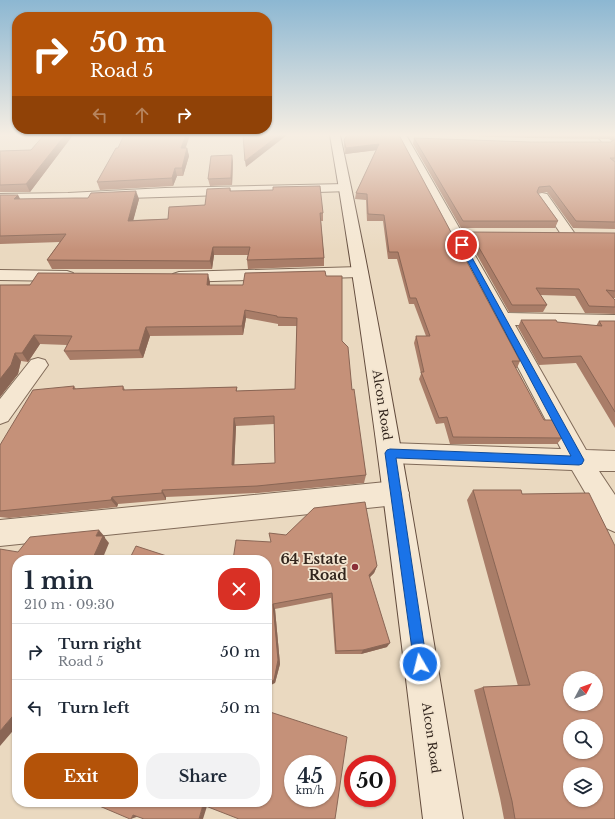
<!DOCTYPE html>
<meta charset="utf-8">
<style>
:root{--surface:#fff;--page:#f2f2f3;--text:#1f2937;--muted:#747a83;--line:#e0e1e3;--accent:#b45309}
body{margin:0;font-family:"Libre Baskerville",serif;background:var(--page);color:var(--text);height:100vh;display:flex;flex-direction:column;font-size:15px;white-space:nowrap}
*{box-sizing:border-box;margin:0}
p{font-size:13px;color:var(--muted)}
.icon{flex:none;width:22px;height:22px;fill:none;stroke:currentColor;stroke-width:2;stroke-linecap:round;stroke-linejoin:round}
.map{position:relative;flex:1;overflow:hidden}
.details{position:absolute;left:12px;top:555px;width:260px;height:252px;display:flex;flex-direction:column;background:var(--surface);border-radius:16px;box-shadow:0 1px 3px #0004}
.details>*{flex:none}
.top-card{position:absolute;left:12px;top:12px;width:260px;height:122px;border-radius:16px;box-shadow:0 1px 3px #0004;background:#b45309;color:#fff;overflow:hidden}
.needle{width:26px;rotate:49deg}
.controls{position:absolute;left:563px;top:671px;display:grid;gap:8px}
.controls a{display:grid;place-items:center;width:40px;height:40px;border-radius:50%;background:var(--surface);box-shadow:0 1px 3px #0004;font-size:20px}
.speed{position:absolute;left:284px;top:755px;display:flex;gap:8px;font-size:20px;font-weight:700;text-align:center}
.speed>*{display:grid;place-content:center;width:52px;height:52px;border-radius:50%;background:var(--surface);box-shadow:0 1px 3px #0004;line-height:1}
.speed small{font-size:10px;font-weight:400}
.speed .limit{border:6px solid #d22;background:#fff;color:#111}
.pin{position:absolute;display:grid;place-items:center;width:34px;height:34px;color:#fff;margin:-17px;border:2px solid #fff;border-radius:50%;box-shadow:0 1px 4px #0007}
.me{position:absolute;width:44px;margin:-22px;rotate:352deg;stroke-linejoin:round;filter:drop-shadow(0 0 3px #0008)}
.turn{display:flex;align-items:center;gap:14px;height:84px;padding:0 12px;font-size:18px}
.turn .icon{width:52px;height:52px;stroke-width:2.5}
.turn b{display:block;font-size:28px;line-height:34px}
.lanes{display:flex;align-items:center;height:38px;padding:0 12px;background:#0003;justify-content:center;gap:20px;direction:ltr}
.lanes .off{opacity:.35}
.round{display:grid;place-items:center;flex:none;width:42px;height:42px;border-radius:16px;background:var(--page)}
.summary{display:flex;align-items:center;justify-content:space-between;height:68px;padding:0 12px}
h1{font-size:24px;font-weight:700;line-height:30px}
.primary-button{display:flex;gap:8px;margin-top:auto;padding:8px 12px}
.primary-button a{flex:1;height:46px;border-radius:16px;background:var(--accent);color:#fff;font-size:16px;font-weight:700;line-height:46px;text-align:center}
.primary-button a+a{background:var(--page);color:var(--text)}
ul{padding:0;list-style:none}
li{display:flex;align-items:center;gap:12px;height:56px;padding:0 12px;border-top:1px solid var(--line)}
li div{flex:1}
li b{display:block;font-size:15px}
li em{font-style:normal}
.map>svg:first-child{display:block}
.lines{fill:none;stroke-linecap:round;stroke-linejoin:round}
.minor-casing{stroke:#816b59;stroke-width:2}
.secondary-casing{stroke:#634c3d;stroke-width:2}
.minor{fill:#f5e7d2;fill-rule:evenodd}
.secondary{fill:#f5e7d2;fill-rule:evenodd}
.wall{fill:#a97d68;fill-rule:evenodd}
.shaded-wall{fill:#8a6655}
.building{fill:#c59179;stroke:#8a6655;fill-rule:evenodd}
.route{fill:#1a73e8;stroke:#114b97}
.poi-dot{fill:#8b2e38;stroke:#f2e4cf;stroke-width:1.5}
.labels{text-anchor:middle;stroke-width:3.5;stroke-linejoin:round;paint-order:stroke}
.street-label{font-size:12px;fill:#32251d;stroke:#f2e4cf}
.near-poi-label{font-size:14px;font-weight:bold;fill:#32251d;stroke:#f2e4cf;text-anchor:end}
</style>
<div class="map">
<svg width="615" height="819" viewBox="0 0 615 819">
<rect width="100%" height="100%" fill="#ead9c0"/>
<g class="lines">
<g class="minor-casing">
<path id="minor" d="M396,135H406L508,313L615,315V327L515,325L586,450L615,451V471H599L615,495V532L606,528L572,470L390,463L382,460L378,453L382,446L390,443L561,449Z
M596,135H607L615,144V153L611,152Z
M345,184L349,185L351,188L349,191L0,202V194L68,193L165,188Z
M542,193L547,194L573,231L575,234L573,237L568,238L563,237L536,197L537,194Z
M360,267L366,269L368,272L366,275L360,277L179,282L173,280L171,277L173,274L179,272Z
M0,270L67,271L73,273L75,276L73,279L67,281L0,280Z
M38,358L45,360L48,365L8,421L0,424V399L31,360Z
M396,481L405,485L409,493L405,501L396,505L0,546V520Z"/>
</g>
<g class="secondary-casing">
<path id="secondary" d="M330,135H340C389,362 425,590 463,819H423C395,590 369,362 330,135Z"/>
</g>
<use href="#minor" class="minor"/>
<use href="#secondary" class="secondary"/>
</g>
<path class="wall" d="M44,135H73L30,192H0V151L31,150Z
M399,135L520,361L517,368H515L544,420L562,438L557,444H450L444,423L436,424L419,379L421,374L414,343L416,336H426L414,304H409L397,259H388L383,221H367L366,200L355,199L356,193L376,150L345,154L344,146V140Z
M439,135H615V229L573,228L547,192L538,193L558,221L555,228H461L413,144L414,138L530,142H611L612,141L609,139L528,138Z
M186,148H187L189,156L183,176H177L173,186L100,190L97,182Z
M233,161L232,185L210,186L208,179Z
M230,188L231,191L323,213V221H321L324,258V266L248,269L247,260L248,255H214L212,269H52L47,260L60,242L0,244V195H18L20,199H139L133,220L168,219L205,205Z
M470,232L615,233V298H613L615,300V314L585,313L575,296L540,295L547,305L543,312H509L468,239Z
M326,276L342,341L352,390L366,475L364,483L258,493L166,497V500L118,504L117,507L9,518L0,517V445L74,386L76,389L123,386L125,390L237,387V391L295,389L297,326H278V324L246,318L243,335L150,336L143,358L70,360L64,351L67,345L40,344L28,362L21,361L18,374L0,397V285L210,282V285H243ZM274,424L275,463L234,465L236,426Z
M521,320L596,326L599,321H615V428L576,363L539,365L518,327Z
M473,490L615,819H504L500,798L474,690L483,687L518,686L467,500Z
M267,560L377,566L374,573L369,578L387,647L361,654H335L331,598L275,609L280,664L275,683Z"/>
<path class="shaded-wall" d="M65,135H73L30,192L26,184Z
M186,135H190L183,156L181,148Z
M279,135H287L246,167L245,161Z
M379,144L378,150L345,154L346,148Z
M187,148L189,156L183,176L182,168Z
M232,155L233,161L232,185L231,178Z
M175,168L177,176L173,186L172,178Z
M136,191L139,199L131,229L128,221Z
M18,195L22,203L14,199Z
M213,247L214,255L212,269L210,261Z
M208,274L210,282L208,294L207,285Z
M245,310L246,318L243,335L242,326Z
M146,327L150,336L143,358L139,350Z
M34,335L40,344L28,362L22,353Z
M15,353L21,361L18,374L0,397V379Z
M234,418L236,426L234,472L232,465Z
M162,490L166,497V500L162,493Z
M112,497L118,504L117,507L111,500Z
M99,530L105,537V538L109,543L102,560H92L96,536Z
M377,566L374,573L366,581L369,575Z
M273,604L275,609L280,664L275,683L267,687Z
M390,643L387,647L361,654L363,650Z
M17,711V726L0,746V731Z
M208,803L203,819H199L203,805Z
M133,815L139,816L131,819Z"/>
<path class="building" d="M44,135H65L26,184L0,185V151L31,150Z
M124,135H186L181,148H187L182,168H175L172,178L97,182L116,148H118Z
M243,135H279L245,161Z
M347,135H399L520,361H512L544,420H552L562,438L453,437L447,417L439,418L421,372H424L416,336H430L416,298H410L398,252H389L384,215L368,214L367,194L356,193L379,144L346,148L344,140Z
M414,138L530,142H611L615,139V158H610L615,162V222L576,221L550,186L539,187L537,192L558,221H463Z
M232,155L231,178L208,179L211,156Z
M320,186L323,213H320L324,258L247,260L250,247H213L210,261L47,260L66,234L0,236V195H18L14,199L75,198H88L91,193L136,191L128,221L168,219L169,207L205,205L207,189L230,188V191L273,190V187Z
M470,232L615,233V291L606,290L615,300V307L589,306L579,289L536,288L547,305H512Z
M325,271L326,276H342V341L348,347L352,390L354,389L366,475L257,486L162,490V493L112,497L111,500L0,511V445L33,390L74,386L73,389L123,386V390L237,387L236,391L295,389L297,318L277,317V316L245,310L242,326L146,327L139,350L64,351L72,336L34,335L22,353H15L11,365L0,379V285H30L38,273L208,274L207,285H243L245,273ZM274,416L275,463L232,465L234,418Z
M521,320H556L557,322L602,326L599,321H615V412L581,356L543,358Z
M473,490H521L522,494L589,493L615,546V819H515L512,801L483,687L530,685ZM570,678H596V704H570ZM570,726H596V752H570ZM570,774H596V800H570Z
M365,502L377,566L369,575L390,643L363,650L336,651L332,593L273,604L278,660L274,680L267,684V560H233L236,540L271,542L269,533L286,535L314,508Z
M99,530L96,536H103L92,560H17V711L0,731V549L18,552L30,537Z
M136,546L179,560H129Z
M267,711L347,737L335,819H239L203,805L199,819H144L133,815L131,819H130L90,802H267ZM293,764H327V798H293Z"/>
<linearGradient id="sky" x2="0" y2="1"><stop stop-color="#8cb7d2"/><stop offset="0.54" stop-color="#f6eee3"/><stop offset="1" stop-color="#f6eee3" stop-opacity="0"/></linearGradient>
<rect width="615" height="250" fill="url(#sky)"/>
<path class="route" d="M460,244L465,245L584,460L582,464L579,465L396,458L427,664L425,669L420,671L416,669L414,664L385,453L387,450L390,449L571,456L459,245Z"/>
<circle class="poi-dot" cx="355" cy="567" r="4"/>
<g class="labels">
<g class="street-label">
<text transform="translate(382 405) rotate(81)" y="4">Alcon Road</text>
<text transform="translate(431 738) rotate(82)" y="4">Alcon Road</text>
</g>
<g class="near-poi-label">
<text x="347" y="564">64 Estate<tspan x="347" dy="16">Road</tspan></text>
</g>
</g>
</svg>
<div class="controls">
<a><svg class="needle" viewBox="-14 -14 28 28"><path d="M0-13l5 13h-10z" fill="#e53935"/><path d="M0 13l5-13h-10z" fill="#747a83"/></svg></a>
<a><svg class="icon" aria-label="search" viewBox="0 0 24 24"><circle cx="10" cy="10" r="6"/><path d="M15 15l6 6"/></svg></a>
<a><svg class="icon" aria-label="layers" viewBox="0 0 24 24"><path d="M12 4l9 5-9 5-9-5zM3 14l9 5 9-5"/></svg></a>
</div>
<div class="speed"><div>45<small>km/h</small></div><div class="limit">50</div></div>
<div class="pin" style="left:462px;top:245px;background:#d93025"><svg class="icon" aria-label="arrive" viewBox="0 0 24 24"><path d="M6 21V4h12l-3 4 3 4H6"/></svg></div>
<svg class="me" style="left:420px;top:664px" viewBox="-20 -20 40 40"><circle r="17" fill="#1a73e8" stroke="#fff" stroke-width="3"/><path d="M0-11L8 9 0 5-8 9z" fill="#fff"/></svg>
<div class="top-card">
<div class="turn"><svg class="icon" aria-label="right" viewBox="0 0 24 24"><path d="M7 20v-9h11M14 6l5 5-5 5"/></svg><div><b>50 m</b>Road 5</div></div>
<div class="lanes"><svg class="icon off" aria-label="left" viewBox="0 0 24 24"><path d="M17 20v-9H6M10 6l-5 5 5 5"/></svg><svg class="icon off" aria-label="ahead" viewBox="0 0 24 24"><path d="M12 20V5M6 11l6-6 6 6"/></svg><svg class="icon" aria-label="right" viewBox="0 0 24 24"><path d="M7 20v-9h11M14 6l5 5-5 5"/></svg></div>
</div>
<section class="details">
<div class="summary"><div><h1>1 min</h1><p>210 m · 09:30</p></div><a class="round" style="background:#d93025;color:#fff"><svg class="icon" aria-label="close" viewBox="0 0 24 24"><path d="M6 6l12 12M18 6L6 18"/></svg></a></div>
<ul>
<li><svg class="icon" aria-label="right" viewBox="0 0 24 24"><path d="M7 20v-9h11M14 6l5 5-5 5"/></svg><div><b>Turn right</b><p>Road 5</p></div><em>50 m</em></li>
<li><svg class="icon" aria-label="left" viewBox="0 0 24 24"><path d="M17 20v-9H6M10 6l-5 5 5 5"/></svg><div><b>Turn left</b></div><em>50 m</em></li>
</ul>
<div class="primary-button"><a>Exit</a><a>Share</a></div>
</section>
</div>
